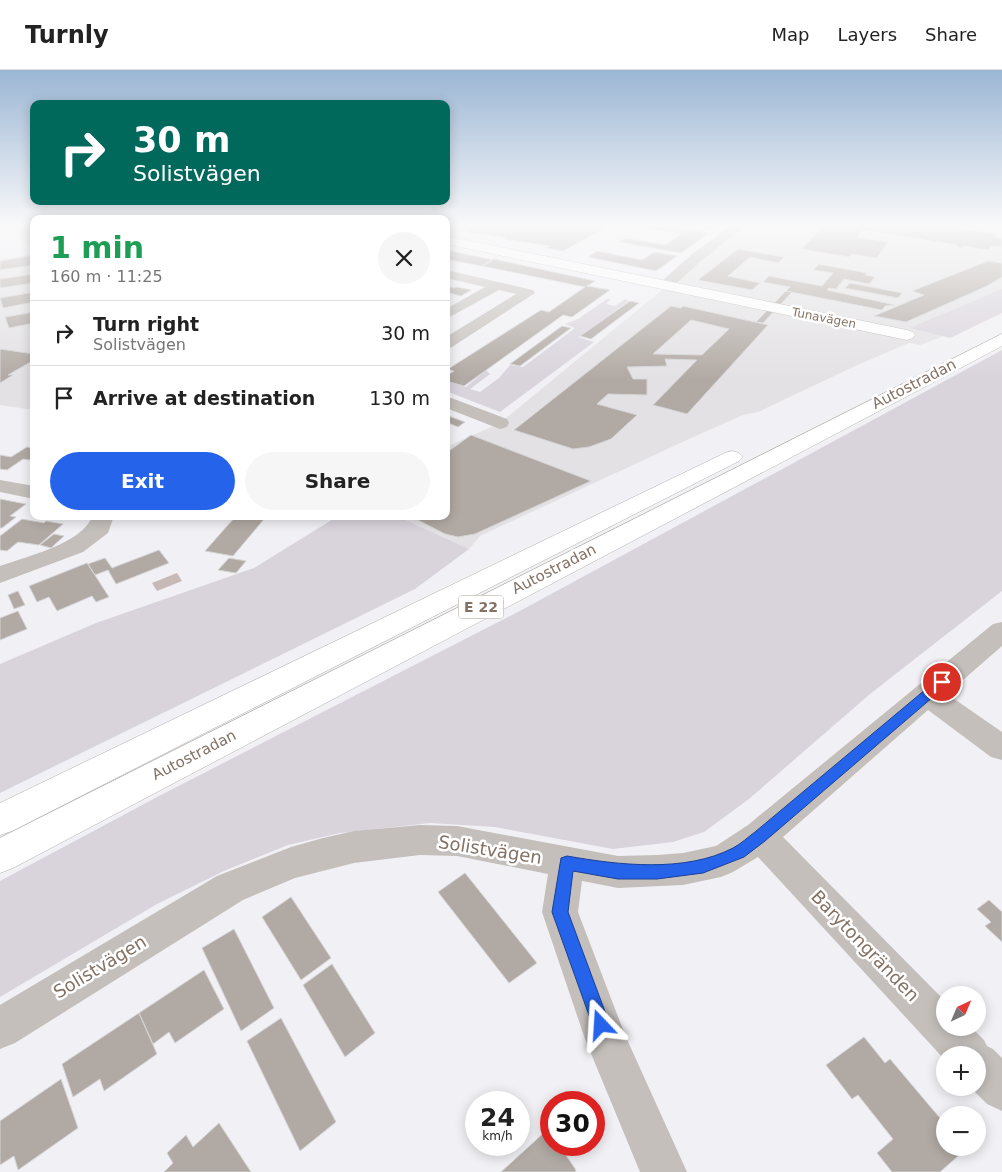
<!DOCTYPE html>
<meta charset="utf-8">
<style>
:root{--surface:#fff;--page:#f6f6f6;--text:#222;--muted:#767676;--line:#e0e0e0;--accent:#2563eb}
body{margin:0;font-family:"DejaVu Sans",sans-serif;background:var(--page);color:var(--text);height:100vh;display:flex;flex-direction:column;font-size:19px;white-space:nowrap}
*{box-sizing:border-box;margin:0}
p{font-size:16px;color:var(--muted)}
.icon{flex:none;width:28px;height:28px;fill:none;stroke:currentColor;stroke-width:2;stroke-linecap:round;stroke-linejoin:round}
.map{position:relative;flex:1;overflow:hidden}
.drawer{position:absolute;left:30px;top:145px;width:420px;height:305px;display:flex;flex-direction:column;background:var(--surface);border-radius:10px;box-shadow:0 2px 12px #0003}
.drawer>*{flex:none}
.banner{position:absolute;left:30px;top:30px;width:420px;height:105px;border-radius:10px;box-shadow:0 2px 12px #0003;background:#00695c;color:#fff;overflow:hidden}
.needle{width:32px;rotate:44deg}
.buttons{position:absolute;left:936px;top:916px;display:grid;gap:10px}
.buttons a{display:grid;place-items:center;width:50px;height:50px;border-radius:50%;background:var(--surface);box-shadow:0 2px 12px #0003;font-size:25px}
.speed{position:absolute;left:465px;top:1021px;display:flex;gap:10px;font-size:25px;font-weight:700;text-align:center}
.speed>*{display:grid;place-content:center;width:65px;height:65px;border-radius:50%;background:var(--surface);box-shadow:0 2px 12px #0003;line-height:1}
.speed small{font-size:12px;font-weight:400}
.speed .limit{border:8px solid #d22;background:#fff;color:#111}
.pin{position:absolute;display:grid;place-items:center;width:42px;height:42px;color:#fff;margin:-21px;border:2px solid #fff;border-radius:50%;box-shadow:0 1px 5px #0007}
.me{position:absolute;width:55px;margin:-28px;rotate:340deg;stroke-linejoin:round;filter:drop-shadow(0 0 4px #0008)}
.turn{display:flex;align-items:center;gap:18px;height:105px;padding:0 20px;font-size:22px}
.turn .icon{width:65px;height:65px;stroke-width:2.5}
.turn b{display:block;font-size:35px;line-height:42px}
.round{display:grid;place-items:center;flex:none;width:52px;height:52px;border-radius:26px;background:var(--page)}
.headline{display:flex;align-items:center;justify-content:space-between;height:85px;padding:0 20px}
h1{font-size:30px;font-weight:700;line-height:38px;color:#1e9e55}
.cta{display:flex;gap:10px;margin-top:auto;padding:10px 20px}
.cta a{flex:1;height:58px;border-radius:30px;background:var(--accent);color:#fff;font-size:20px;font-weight:700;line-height:58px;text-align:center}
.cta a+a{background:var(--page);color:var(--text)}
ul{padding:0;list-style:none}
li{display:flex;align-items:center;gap:15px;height:65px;padding:0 20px;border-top:1px solid var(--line)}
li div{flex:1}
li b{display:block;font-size:19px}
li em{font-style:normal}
header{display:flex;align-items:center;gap:30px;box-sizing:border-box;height:70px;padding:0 25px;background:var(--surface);border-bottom:1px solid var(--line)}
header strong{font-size:24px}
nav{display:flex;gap:28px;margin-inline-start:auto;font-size:18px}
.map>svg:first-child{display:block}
.built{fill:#e3e1e3}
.green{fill:#d9d3dc}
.water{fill:#c7bab6}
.building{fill:#b1a9a3;stroke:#d4d4d6;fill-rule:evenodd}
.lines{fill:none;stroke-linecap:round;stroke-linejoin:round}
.secondary-casing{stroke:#b9b3ae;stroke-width:1}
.motorway-casing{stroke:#b5b1ad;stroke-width:1}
.minor{fill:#c4bfbb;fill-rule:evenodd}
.tertiary{fill:#c4bfbb;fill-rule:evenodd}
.secondary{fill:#fff;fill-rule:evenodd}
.motorway{fill:#fff;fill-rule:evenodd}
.route{fill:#2563eb;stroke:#184099}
.labels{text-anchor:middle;stroke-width:5;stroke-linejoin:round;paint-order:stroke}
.far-street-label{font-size:12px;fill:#837264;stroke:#fff}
.shield{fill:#fff;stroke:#a89c92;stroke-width:1}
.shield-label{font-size:14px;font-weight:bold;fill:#837264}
.street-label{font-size:15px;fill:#837264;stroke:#fff}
.near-street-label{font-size:18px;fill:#837264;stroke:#fff}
</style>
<header>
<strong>Turnly</strong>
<nav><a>Map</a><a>Layers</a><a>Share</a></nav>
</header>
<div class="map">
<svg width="1002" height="1102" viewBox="0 0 1002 1102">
<rect width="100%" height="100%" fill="#f1f1f5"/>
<path class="built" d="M13,155H34V175L21,170Z
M741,155H1002V236L939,268L920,275L909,273L853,297L758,342L743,345L689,369L480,466L469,479L397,446H446V377L500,353Z
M34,184V340L0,335V189Z"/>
<path class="green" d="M1002,219V243L950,268L910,258Z
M607,229H611L606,234L615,236L625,229L629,231L578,267L594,272L500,342L446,321V311L466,317L486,300L490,304L470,319L480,322L499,308L510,295L523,297L575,258L565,254L578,249Z
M1002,280V521L870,624L749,729L704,762L673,772L613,779L495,757L430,753L340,763L288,775L226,800L157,834L0,927V811L159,726L516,543Z
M338,446H397L469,479L415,519L0,723V594L96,553L254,498Z"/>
<path class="water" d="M177,503L182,511L157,521L152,513Z"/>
<path class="building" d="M446,155H610L563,181L547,178L550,176L504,169L507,168L463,161L466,160Z
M633,155H666L709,163L681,183L619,172L625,168L666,175L681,164Z
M694,155H719L713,160Z
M825,155H939L997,164L995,167L1002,168V176H991L989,180L964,176L963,178L956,177L957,175L863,160L857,167L888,172L877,188L852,184L849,187L801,179Z
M738,179L784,187L778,193L750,187L728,206L760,213L752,220L698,210Z
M446,180L493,190L481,196L446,189Z
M597,181L642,190L654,182L677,186L656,201L588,187Z
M34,185V195L0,200V191Z
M494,189L595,211L587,216L610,220L572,247L563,245L464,316L446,311V306L454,301L448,299L541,240L549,242L585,217L482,196Z
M988,191L1002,193V207L987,216L906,252L874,246L924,225L912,221Z
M819,194L867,203L865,205L875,207L869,214L844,209L836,219L829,218L827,220L895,235L885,236L882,240L786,221L790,217L763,212L769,206L822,216L833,203L813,200Z
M34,204V213L0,218V209Z
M850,213L902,223L898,228L845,218Z
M446,216L454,218L457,217L471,220L461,226L446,222Z
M786,221L792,222L763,253L756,252Z
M34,222V232L3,238L0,228Z
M630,231L639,233L591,269L580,266Z
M671,236L681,238L683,236L768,255L687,344L653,335L697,290L665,289L667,296L627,297L633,309H647V325L608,324L597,334L637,345L611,369L589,377L573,379L514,360ZM691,250L729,259L702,285L653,284Z
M34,242V253L9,258L5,247Z
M562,256L571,258L520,296L510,294Z
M0,279L34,284V290L8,305H13L0,313Z
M446,345L465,352L458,357L446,352Z
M471,365L591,411L475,464L458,467L445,464L410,446H446V383Z
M27,377L34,378V388L30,390L23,389L7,400L0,399V385L11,387Z
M0,429L26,434L10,446L16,447L2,458H0Z
M236,446L265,448L233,486L205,481Z
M22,449L44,453L46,451L63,454L39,475L18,472L7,481L0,480V466Z
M54,464L64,466L51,478L40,475Z
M159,480L169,493L116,514L108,500L95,505L88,494L105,488L112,498Z
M229,488L246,491L236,503L218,500Z
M87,493L109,527L96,532L92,526L57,541L49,527L37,532L29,516Z
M18,521L25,535L14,539L8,525Z
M18,541L27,559L0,570V548Z
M465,803L537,893L509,913L438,822Z
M291,827L331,888L301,910L262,847Z
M989,830L1002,842V872L985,856L991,852L977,839Z
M234,859L274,938L241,961L202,878Z
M332,894L375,963L345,987L303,915Z
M204,900L224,939L175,973L169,962L153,974L139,943Z
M139,943L157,984L104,1021L100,1009L73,1027L62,994Z
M281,948L336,1052L300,1081L247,971Z
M864,967L885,993L890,989L945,1054V1078H965L966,1079L940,1102H892L877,1083L893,1069L858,1025L852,1029L826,995Z
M61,1009L78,1058L18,1100L14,1086L0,1095V1051Z
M219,1053L251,1102H164L173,1093L167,1083L186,1065L193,1077Z
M548,1059L551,1063V1075H559L576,1100L575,1102H501Z"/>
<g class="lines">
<g class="secondary-casing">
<path id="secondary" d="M446,166L907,260L913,262L915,265L913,268L907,270L446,174Z"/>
</g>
<g class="motorway-casing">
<path id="motorway" d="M1002,264V276L13,798L0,803V768Z
M732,381L739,383L743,387L739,391L12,761L0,765V733L725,383Z"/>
</g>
<path class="minor" d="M446,200L533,220L535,223L452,277L446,279V267L516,224L499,220L446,249V239L485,217L446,208Z
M446,326L507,349L509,353L507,357L500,359L446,338Z
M0,410L34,416V429L0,422Z
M92,446H114L108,463L83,482L0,513V496C25,487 84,473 92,446Z
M1002,552V576L947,624L1002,662V690L991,687L928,640L783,767L945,931V958H972L984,970L987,976L993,979L1002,988V1041L987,1034L971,1018H978V985H945V990L758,787L733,802L721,807L683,815L618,818L582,811L578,842L625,965L687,1102H640L585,969L542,842L548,804L457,786L420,785L354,793L295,808L243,830L15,973L0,979V935L217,806L291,777L323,768L354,761L420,755L457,756L618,786L657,785L683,783L716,776L748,755L993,554Z"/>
<path class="tertiary" d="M733,155H747L702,190L671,218H661L659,215L661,212L692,184Z"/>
<use href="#secondary" class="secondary"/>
<use href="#motorway" class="motorway"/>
</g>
<linearGradient id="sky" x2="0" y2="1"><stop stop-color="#9bb6d4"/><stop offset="0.5" stop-color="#f9f9fa"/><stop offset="1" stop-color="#f9f9fa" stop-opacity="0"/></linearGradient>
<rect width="1002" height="310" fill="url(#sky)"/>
<path class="route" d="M942,608L947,609L949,612L947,615L765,771L744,787L703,803L657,809H618L573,801L568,842L610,955L607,962L601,964L595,962L552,842L561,788L567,786C618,795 685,803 733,778C741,774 748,767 755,762L938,609Z"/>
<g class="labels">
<g class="far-street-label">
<text transform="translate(824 248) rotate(11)" y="4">Tunavägen</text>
</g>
<rect class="shield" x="458.5" y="525.5" width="45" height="23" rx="4"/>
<g class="shield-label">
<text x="481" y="542">E 22</text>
</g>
<g class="street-label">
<text transform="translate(914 314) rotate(-27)" y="5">Autostradan</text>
<text transform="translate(554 499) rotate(-27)" y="5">Autostradan</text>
<text transform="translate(194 685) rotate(-27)" y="5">Autostradan</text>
</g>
<g class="near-street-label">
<text transform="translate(490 780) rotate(9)" y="6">Solistvägen</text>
<text transform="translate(865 876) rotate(46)" y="6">Barytongränden</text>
<text transform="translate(100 897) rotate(-31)" y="6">Solistvägen</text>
</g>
</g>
</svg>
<div class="buttons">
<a><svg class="needle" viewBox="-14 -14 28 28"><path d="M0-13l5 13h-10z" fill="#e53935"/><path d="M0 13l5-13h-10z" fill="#767676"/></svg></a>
<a>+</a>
<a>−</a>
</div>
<div class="speed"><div>24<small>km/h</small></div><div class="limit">30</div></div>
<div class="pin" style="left:942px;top:612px;background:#d93025"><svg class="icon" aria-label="arrive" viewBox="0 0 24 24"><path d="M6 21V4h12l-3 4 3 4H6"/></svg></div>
<svg class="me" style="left:601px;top:955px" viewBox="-20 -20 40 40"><path d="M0-17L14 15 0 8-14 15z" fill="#2563eb" stroke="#fff" stroke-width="4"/></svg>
<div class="banner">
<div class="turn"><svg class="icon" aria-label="right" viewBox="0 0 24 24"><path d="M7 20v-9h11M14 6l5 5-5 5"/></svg><div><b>30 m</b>Solistvägen</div></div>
</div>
<section class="drawer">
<div class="headline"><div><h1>1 min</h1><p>160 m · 11:25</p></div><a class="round"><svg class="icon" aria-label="close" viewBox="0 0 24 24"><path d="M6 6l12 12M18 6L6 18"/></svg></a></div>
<ul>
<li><svg class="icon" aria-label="right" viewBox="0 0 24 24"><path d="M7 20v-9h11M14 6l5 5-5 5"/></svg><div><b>Turn right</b><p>Solistvägen</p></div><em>30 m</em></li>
<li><svg class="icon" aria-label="arrive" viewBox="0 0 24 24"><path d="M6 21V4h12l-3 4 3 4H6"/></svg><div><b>Arrive at destination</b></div><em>130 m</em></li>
</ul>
<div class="cta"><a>Exit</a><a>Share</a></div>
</section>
</div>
